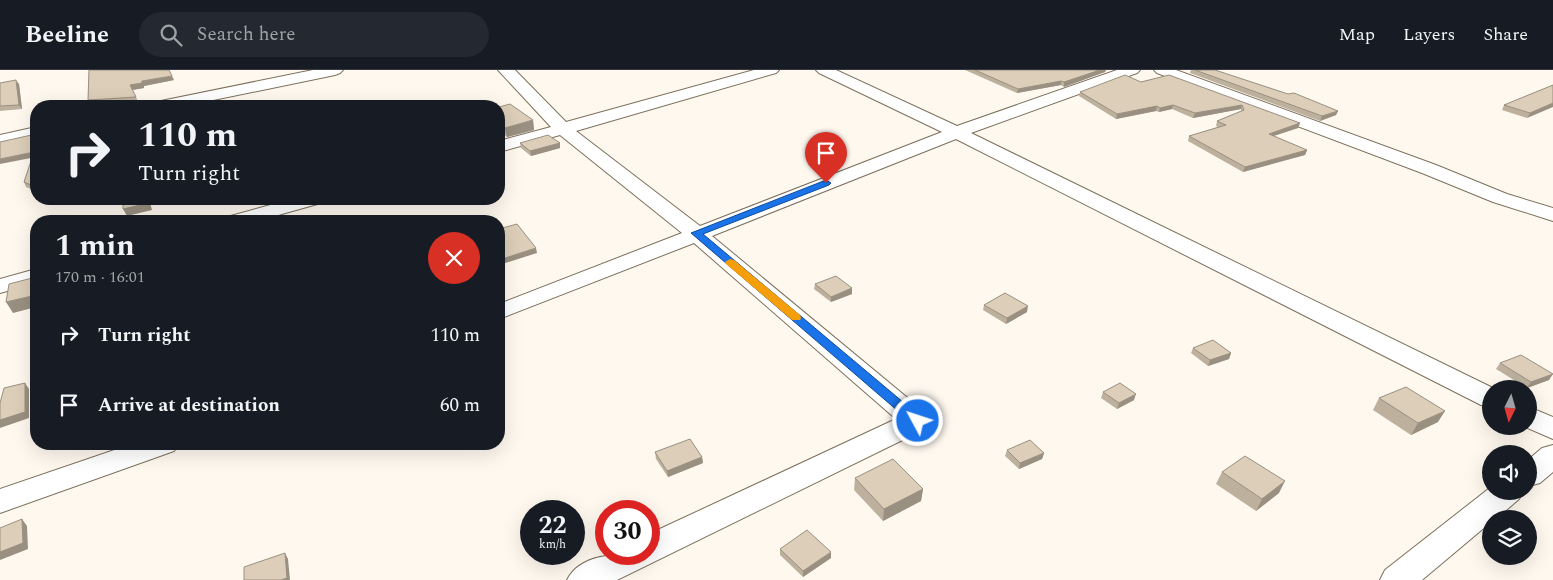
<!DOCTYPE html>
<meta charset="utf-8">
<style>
:root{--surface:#171b24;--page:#242831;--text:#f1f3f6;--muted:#9ea1a6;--line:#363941}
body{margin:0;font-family:Spectral,serif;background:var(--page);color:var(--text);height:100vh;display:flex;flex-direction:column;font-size:19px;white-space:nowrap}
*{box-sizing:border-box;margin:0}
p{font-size:16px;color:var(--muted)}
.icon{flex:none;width:28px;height:28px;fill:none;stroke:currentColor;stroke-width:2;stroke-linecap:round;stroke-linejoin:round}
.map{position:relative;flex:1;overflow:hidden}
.side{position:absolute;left:30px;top:145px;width:475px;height:235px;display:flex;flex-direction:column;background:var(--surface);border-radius:20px;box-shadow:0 5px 20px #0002}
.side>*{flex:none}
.hud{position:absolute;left:30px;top:30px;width:475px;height:105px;border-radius:20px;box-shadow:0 5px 20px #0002;background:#171b24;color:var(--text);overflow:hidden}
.needle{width:32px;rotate:185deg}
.buttons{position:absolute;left:1482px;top:310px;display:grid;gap:10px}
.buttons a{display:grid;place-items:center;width:55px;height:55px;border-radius:50%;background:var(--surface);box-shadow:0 5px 20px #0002;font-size:25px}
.speed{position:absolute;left:520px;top:430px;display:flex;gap:10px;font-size:25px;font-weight:700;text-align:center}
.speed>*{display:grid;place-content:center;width:65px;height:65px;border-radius:50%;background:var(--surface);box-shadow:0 5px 20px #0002;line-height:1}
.speed small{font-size:12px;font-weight:400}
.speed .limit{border:8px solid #d22;background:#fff;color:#111}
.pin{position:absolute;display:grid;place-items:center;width:42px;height:42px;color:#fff;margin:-51px -21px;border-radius:50% 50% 50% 0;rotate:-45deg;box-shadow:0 0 5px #0007}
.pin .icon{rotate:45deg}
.me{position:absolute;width:55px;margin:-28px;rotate:310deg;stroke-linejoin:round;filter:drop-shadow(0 0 4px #0008)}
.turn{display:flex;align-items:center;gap:18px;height:105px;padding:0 25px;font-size:22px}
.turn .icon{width:65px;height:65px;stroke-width:2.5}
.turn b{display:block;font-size:35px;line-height:42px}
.round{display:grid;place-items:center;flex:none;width:52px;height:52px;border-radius:26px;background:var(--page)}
.headline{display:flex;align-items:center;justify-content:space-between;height:85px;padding:0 25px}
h1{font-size:30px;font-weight:700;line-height:38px}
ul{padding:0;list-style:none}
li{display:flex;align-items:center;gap:15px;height:70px;padding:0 25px}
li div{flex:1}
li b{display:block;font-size:19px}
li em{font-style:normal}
header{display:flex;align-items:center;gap:30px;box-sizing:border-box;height:70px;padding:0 25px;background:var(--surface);border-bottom:1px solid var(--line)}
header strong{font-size:24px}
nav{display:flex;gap:28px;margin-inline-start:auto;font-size:18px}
.search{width:350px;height:45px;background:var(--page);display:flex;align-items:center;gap:12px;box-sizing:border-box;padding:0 18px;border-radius:28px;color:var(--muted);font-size:19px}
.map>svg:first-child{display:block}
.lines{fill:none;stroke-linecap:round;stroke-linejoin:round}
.minor-casing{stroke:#7d705c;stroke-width:2}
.minor{fill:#fff;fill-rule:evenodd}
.wall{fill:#bdb19e}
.shaded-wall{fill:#9a9081}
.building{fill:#dcceb8;stroke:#9a9081}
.route{fill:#1a73e8;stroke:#114b97}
.slow{fill:#f59e0b}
</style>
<header>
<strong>Beeline</strong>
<div class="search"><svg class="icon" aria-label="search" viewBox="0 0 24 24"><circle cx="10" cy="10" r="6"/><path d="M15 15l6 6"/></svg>Search here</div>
<nav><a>Map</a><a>Layers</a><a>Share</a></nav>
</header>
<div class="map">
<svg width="1553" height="510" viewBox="0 0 1553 510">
<rect width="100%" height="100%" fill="#fef8ef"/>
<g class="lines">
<g class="minor-casing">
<path id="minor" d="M313,0H343L340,3L335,5L184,36H153L155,32L161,31Z
M498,0H515L566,52L754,0H779L776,3L576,61L700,156L942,62L819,3L816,0H836L957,56L1117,0H1140L1137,3L971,63L1495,319H1491V337L1481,335L956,69L712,166L927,344L931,351L927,358L617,510H567C581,482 621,484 649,484V464L896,349L694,173L499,249V234L682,163L560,65L499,82V71L551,57Z
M1154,0H1176L1436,95L1507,124L1553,138V151L1493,132L1422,103L1157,3Z
M36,57V67L0,75V65Z
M292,129H324L321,133L257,151H223L227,147Z
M36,199V213L0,223V209Z
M1529,337L1553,347V369L1523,356H1529Z
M132,374H179L174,381L0,443V419Z
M1553,375V402L1540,413L1529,416V389L1542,378Z
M1491,417V421H1524L1519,429L1496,449H1491V452L1422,510H1380L1385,500Z"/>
</g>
<use href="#minor" class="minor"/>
</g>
<path class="wall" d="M89,0L174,10L144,16V18L132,20L138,31L91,34L88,30Z
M965,0H1106L1105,2L1064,17L1061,15L1017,23Z
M1191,0H1215L1338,41L1336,45L1320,51L1190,3Z
M1169,5L1300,53L1298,58L1274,66L1307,80L1305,85L1243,102L1188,71L1189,66L1218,57L1216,56L1217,51L1241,41V39L1193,48L1172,39L1159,42L1156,41L1116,49L1079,26L1080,22L1141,12Z
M0,13L19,14L22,39L0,41Z
M1553,15L1527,48L1502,40L1504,35Z
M499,37L533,50L534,60L507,67L499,60Z
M36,64V121L26,117L24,112L32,88Z
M520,73L560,78L531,86L521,78Z
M815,214L852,218V224L831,232L814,219Z
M984,235L1027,242L1006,254L983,240Z
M1193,278L1231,283L1229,289L1208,296L1191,283Z
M1500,293L1549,310L1527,318L1496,299Z
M1103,322L1134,330L1117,339L1101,328Z
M1379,328L1438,352L1411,365L1373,340Z
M1007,380L1044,383L1042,389L1019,399L1005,386Z
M655,382L702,387L703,393L668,407L656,389Z
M1222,402L1279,423L1256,441L1216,414Z
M855,408L923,419L921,431L883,451L854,420Z
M780,479L831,488L803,507L780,485Z"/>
<path class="shaded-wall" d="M1100,0H1106L1105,2L1064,17V12Z
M172,6L174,10L144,16V18L132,20L130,15L142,11Z
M16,10L19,14L22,39L19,35Z
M1061,11V15L1017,23L1018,19Z
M1553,33V37L1527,48L1530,43Z
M1173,35L1172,39L1159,42L1160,38Z
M1242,35L1241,39L1193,48L1195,43Z
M1157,36L1156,41L1116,49L1117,44Z
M1338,41L1336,45L1320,51L1322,46Z
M533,50L534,60L507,67L505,58Z
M1300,53L1298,58L1267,68L1269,64Z
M560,73V78L531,86L530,81Z
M1307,80L1305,85L1243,102L1245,97Z
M34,82L36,87L0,94V89Z
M148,129H149L152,140L127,146L123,139Z
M536,178L537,183L499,195V190Z
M852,218V224L831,232V227Z
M36,225V237L13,243L6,232Z
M1028,236L1027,242L1006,254L1007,248Z
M1231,283L1229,289L1208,296L1210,290Z
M1553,304L1549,310L1527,318L1531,312Z
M25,313L29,319V348L0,358V350Z
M1136,324L1134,330L1117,339L1119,333Z
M1445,341L1438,352L1411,365L1418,353Z
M1044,383L1042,389L1019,399L1020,393Z
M702,387L703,393L668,407L667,401Z
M1285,411L1279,423L1256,441L1262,429Z
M923,419L921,431L883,451L884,439Z
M22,449L27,456L28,479L0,490V482Z
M831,482V488L803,507V501Z
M285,483L288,489L290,510H281Z"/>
<path class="building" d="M89,0H169L172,6L142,11V13L130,15L136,27L88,30Z
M975,0H1100L1064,12L1061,11L1018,19Z
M1195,0H1215L1288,24L1294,23L1338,41L1322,46Z
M1125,5L1141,12L1169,5L1300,53L1269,64L1307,80L1245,97L1189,66L1226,55L1217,51L1244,40L1242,35L1195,43L1173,35L1160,38L1157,36L1117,44L1080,22Z
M16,10L19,35L0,36V13Z
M1553,15V33L1530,43L1504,35Z
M510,34L533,50L505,58L499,52V37Z
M36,64V117L24,112L34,82L0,89V72Z
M548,65L560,73L530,81L520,73Z
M123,129H148L149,133L123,139Z
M517,154L536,178L499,190V159Z
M836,206L852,218L831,227L815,214Z
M36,207V225L6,232L9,214Z
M1005,223L1028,236L1007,248L984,235Z
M1213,270L1231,283L1210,290L1193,278Z
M1521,285L1553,304L1531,312L1500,293Z
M25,313V342L0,350V333L4,318Z
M1120,313L1136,324L1119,333L1103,322Z
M1406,317L1445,341L1418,353L1379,328Z
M690,369L702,387L667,401L655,382Z
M1030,370L1044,383L1020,393L1007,380Z
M1245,386L1285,411L1262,429L1222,402Z
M893,389L923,419L884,439L855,408Z
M22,449L23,473L0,482V458Z
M807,460L831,482L803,501L780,479Z
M285,483L287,508L281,510H244V497Z"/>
<path class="route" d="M826,110L831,113L829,115L703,164L922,348L924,351L922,354H913L691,163Z"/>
<path class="slow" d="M730,189L734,190L800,245L801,248L800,250H792L726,194L725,192Z"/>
</svg>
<div class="buttons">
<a><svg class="needle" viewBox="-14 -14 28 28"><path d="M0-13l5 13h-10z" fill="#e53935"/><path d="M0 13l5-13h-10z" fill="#9ea1a6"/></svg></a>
<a><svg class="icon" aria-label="sound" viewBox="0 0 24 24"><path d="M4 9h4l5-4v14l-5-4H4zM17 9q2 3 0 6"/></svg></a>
<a><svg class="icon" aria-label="layers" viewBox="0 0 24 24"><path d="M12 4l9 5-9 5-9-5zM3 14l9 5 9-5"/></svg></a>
</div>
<div class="speed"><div>22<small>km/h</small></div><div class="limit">30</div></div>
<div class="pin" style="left:826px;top:113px;background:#d93025"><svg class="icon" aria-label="arrive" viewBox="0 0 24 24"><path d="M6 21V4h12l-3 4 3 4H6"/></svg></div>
<svg class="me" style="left:918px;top:351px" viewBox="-20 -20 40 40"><circle r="17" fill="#1a73e8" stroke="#fff" stroke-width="3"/><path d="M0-11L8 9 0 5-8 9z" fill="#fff"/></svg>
<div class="hud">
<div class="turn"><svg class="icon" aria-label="right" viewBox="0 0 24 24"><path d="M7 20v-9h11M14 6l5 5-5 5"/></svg><div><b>110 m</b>Turn right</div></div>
</div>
<section class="side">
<div class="headline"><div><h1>1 min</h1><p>170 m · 16:01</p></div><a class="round" style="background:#d93025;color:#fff"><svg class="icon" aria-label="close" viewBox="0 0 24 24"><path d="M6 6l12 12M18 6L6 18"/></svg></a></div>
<ul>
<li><svg class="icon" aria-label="right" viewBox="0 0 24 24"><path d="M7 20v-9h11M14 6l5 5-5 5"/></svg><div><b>Turn right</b></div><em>110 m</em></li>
<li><svg class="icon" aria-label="arrive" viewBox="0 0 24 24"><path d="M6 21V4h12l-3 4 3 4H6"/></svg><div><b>Arrive at destination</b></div><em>60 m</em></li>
</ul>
</section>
</div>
